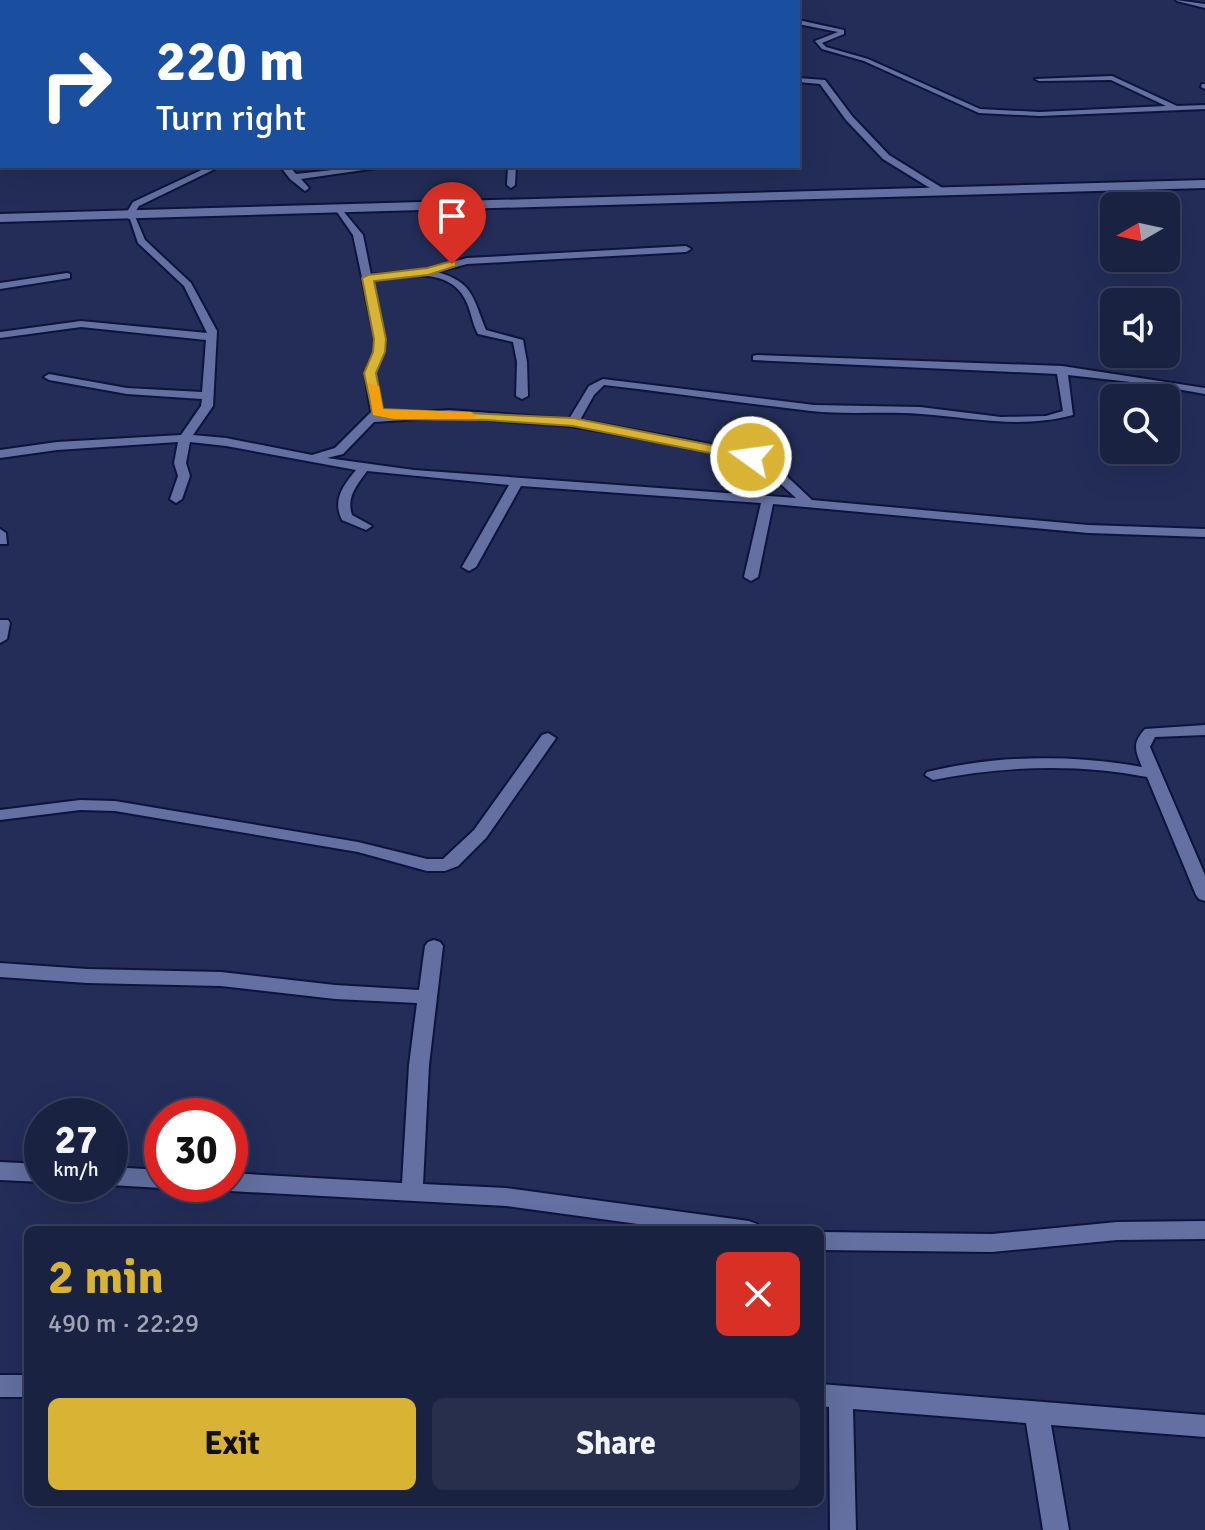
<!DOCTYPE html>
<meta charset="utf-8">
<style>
:root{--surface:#1a2242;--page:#272f4d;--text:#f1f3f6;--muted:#9fa4b2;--line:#383f5b;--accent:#d9b434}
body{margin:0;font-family:Signika,sans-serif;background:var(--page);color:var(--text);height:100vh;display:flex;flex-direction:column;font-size:30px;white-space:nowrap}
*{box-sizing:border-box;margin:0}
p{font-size:26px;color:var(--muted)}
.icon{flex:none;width:44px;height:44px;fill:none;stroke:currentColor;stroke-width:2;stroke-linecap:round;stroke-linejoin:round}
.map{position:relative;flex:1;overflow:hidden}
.details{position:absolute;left:24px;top:1226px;width:800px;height:280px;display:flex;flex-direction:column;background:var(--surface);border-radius:12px;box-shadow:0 8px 32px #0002,0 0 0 2px var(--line)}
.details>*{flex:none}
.top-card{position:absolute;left:0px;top:0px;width:800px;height:168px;box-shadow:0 8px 32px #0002,0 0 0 2px var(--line);background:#1a4fa0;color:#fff;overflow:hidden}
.needle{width:52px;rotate:261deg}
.tools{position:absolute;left:1100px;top:192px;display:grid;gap:16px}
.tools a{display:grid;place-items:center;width:80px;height:80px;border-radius:12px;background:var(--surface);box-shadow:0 8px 32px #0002,0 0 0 2px var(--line);font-size:40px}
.speed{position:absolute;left:24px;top:1098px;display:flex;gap:16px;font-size:40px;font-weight:700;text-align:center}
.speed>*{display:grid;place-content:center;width:104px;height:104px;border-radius:50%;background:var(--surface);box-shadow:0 8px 32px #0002,0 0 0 2px var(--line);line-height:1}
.speed small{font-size:20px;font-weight:400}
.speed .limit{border:12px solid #d22;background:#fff;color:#111}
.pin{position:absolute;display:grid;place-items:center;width:68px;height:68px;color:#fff;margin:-82px -34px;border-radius:50% 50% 50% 0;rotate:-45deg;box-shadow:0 0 8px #0007}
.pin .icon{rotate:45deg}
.me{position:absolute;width:88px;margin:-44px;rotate:284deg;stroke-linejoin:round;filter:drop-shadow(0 0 6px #0008)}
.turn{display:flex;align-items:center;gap:28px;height:168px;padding:0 24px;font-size:36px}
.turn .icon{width:104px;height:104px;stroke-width:2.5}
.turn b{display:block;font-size:56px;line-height:68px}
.round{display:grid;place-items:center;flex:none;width:84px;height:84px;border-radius:12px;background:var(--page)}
.head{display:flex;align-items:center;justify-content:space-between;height:136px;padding:0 24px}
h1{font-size:48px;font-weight:700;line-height:60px;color:var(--accent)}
.cta{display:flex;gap:16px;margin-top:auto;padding:16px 24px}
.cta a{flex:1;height:92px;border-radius:12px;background:var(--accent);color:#111;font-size:32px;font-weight:700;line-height:92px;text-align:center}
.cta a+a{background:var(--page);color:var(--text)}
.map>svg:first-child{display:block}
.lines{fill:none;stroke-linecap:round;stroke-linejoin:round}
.street-casing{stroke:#0d133b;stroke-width:4}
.secondary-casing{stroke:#0d133b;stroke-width:4}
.street{fill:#6370a1;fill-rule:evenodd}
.secondary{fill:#6370a1;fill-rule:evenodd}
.route{fill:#d9b434;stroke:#8d7522;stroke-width:2}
.slow{fill:#f59e0b}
</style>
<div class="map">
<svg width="1205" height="1530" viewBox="0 0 1205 1530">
<rect width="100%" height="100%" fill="#232d58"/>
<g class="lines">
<g class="street-casing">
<path id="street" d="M0,0H56L0,3Z
M482,0H496L493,2Z
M1176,0L1205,4V8L1177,1Z
M0,14H2V18H0Z
M798,20L844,30V34L822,43L826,47L868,59L980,109L1040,112L1166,106L1111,80L1039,81L1035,79L1112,76L1177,106L1205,105V109L1040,116L979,113L864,61L822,49L815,41L838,32L798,24Z
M0,31H2V35H0Z
M0,59H2V67H0Z
M798,78L825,80L852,116L889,155L944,189V193H938L883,159L846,120L820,84L798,82Z
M0,82H2V86H0Z
M1202,84H1205V89L1201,87Z
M0,117H2V122H0Z
M210,166L217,168L139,206L134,214L145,240L191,283L217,331L213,406L193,435L226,438L312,455L335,448L371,412L365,373L374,352L375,339L353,235L335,209L339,206L363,235L371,275L424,270L467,258L686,246L691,249L686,252L467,264L437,272C474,282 473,299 486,330L523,340L527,362L528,396L522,399L516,396L517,362L513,342L478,334C472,323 471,310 465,299C448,266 402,276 372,280L385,339L384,352L375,373L382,415L449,410L569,419L589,386L603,379L814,405L920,407L1001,417L1046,416L1063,411L1057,374L753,360V356L757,355L1062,366L1205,388V394L1149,384L1068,375L1073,415C1021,429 974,418 921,414C885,411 848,415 811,411C742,403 674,393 604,385L594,395L580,420L747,451L779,469L812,500L1088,525L1205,529V537L1088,533L773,504L758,577L751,581L744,577L761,503L521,486L476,567L469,571L462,567L509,485L367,471C357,485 346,497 352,515L372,526L366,530L342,520C332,500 343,486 356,470L226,446L190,442L186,463L190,476L182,499L176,503L170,499L178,476L174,463L178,442L57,450L0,458V450L57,442L181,435L201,406L202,399L127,394L49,380L44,377L49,374L127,388L202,392L206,340L81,327L0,338V332L81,321L207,333L184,286L138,243L130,219L124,217L133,202ZM449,417L570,426L732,454L763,468L796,498L414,470L327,458L343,454L374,422Z
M280,166H289L296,174L369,166L377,168L301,179L309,188L305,191L290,179Z
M508,166H516L515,185L511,188L507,185Z
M67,273L70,274V278L0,289V283Z
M0,529L6,533L7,544H0Z
M0,620H8L10,623L7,639L0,643Z
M1205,725V735L1155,737L1150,747L1205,875V901L1199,899L1196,895L1147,777C1078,763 1002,766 933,780L925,775L927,772C995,755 1073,754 1142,767C1135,750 1132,743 1145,729Z
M548,733L556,738L486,838L458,866L445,871H427L358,852L115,811L80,810L0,820V810L80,800L115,801L358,842L427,859H443L474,830L542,735Z
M434,940L440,942L443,946L429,1065L423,1184L506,1188L749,1221L757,1224L760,1230H682L506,1206L230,1191L222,1188L220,1184H230V1173L402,1183L409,1065L417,1003L335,999L221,986L87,983L0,977V963L87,969L221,972L335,985L419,990L425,946L428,942Z
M0,1162L42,1164V1182L0,1180Z
M110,1167L162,1170V1184H170L162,1188L110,1185Z
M1205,1221V1239L1117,1240L992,1252L820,1250V1232L992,1234L1117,1222Z
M0,1375H28V1397H0Z
M820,1384L1205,1415V1437L1051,1425L1069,1530H1043L1026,1423L853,1409L856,1530H830L829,1407L820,1406Z"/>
</g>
<g class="secondary-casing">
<path id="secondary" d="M1205,180V188L0,222V214Z"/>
</g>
<use href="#street" class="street"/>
<use href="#secondary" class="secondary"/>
</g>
<path class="route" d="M452,261L456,262V266L428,275L374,281L386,339L385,352L376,373L383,409L573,418L751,453L758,457L751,461L573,426L486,420L394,419L373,415L364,373L373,352L374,339L362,278L368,275L427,268Z"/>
<path class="slow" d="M368,383L379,386L383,409L471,412L477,416L471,419H394L373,415Z"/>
</svg>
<div class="tools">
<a><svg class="needle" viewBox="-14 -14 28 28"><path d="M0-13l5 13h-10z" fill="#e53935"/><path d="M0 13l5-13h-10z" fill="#9fa4b2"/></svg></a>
<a><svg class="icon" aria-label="sound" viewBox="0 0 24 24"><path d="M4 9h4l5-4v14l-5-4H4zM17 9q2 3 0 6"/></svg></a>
<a><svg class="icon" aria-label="search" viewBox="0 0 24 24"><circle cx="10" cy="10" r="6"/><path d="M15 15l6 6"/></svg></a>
</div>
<div class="speed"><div>27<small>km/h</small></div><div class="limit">30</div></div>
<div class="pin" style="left:452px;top:264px;background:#d93025"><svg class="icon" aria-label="arrive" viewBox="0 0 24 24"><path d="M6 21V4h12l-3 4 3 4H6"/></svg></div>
<svg class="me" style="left:751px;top:457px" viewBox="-20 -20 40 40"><circle r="17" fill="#d9b434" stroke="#fff" stroke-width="3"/><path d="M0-11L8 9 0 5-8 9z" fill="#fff"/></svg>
<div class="top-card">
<div class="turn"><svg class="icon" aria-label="right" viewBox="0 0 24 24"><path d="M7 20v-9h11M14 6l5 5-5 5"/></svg><div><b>220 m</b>Turn right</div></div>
</div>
<section class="details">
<div class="head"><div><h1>2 min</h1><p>490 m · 22:29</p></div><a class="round" style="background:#d93025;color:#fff"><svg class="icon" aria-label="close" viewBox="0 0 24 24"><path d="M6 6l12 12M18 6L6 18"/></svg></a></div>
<div class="cta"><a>Exit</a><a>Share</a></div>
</section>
</div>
